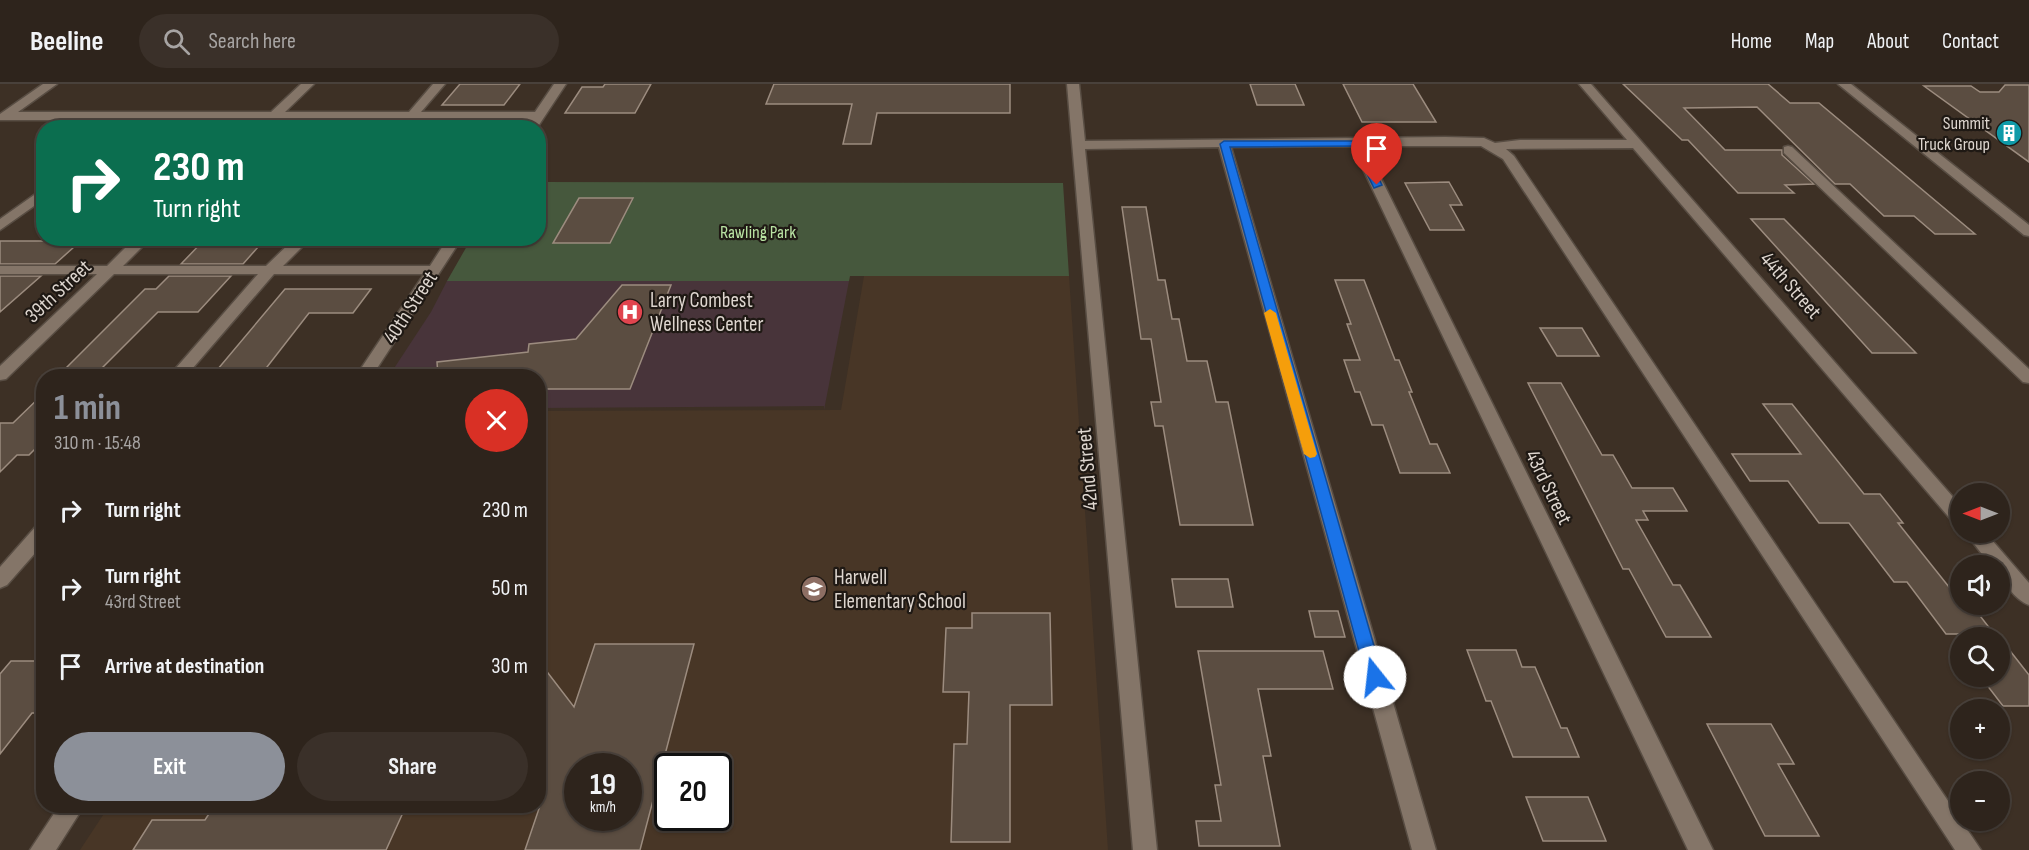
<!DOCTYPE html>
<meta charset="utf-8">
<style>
:root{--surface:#2e241c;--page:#3a3029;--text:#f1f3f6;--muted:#a7a4a3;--line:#49413b;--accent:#8c9099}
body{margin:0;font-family:"Sofia Sans Condensed",sans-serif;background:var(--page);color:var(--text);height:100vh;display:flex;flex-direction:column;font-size:22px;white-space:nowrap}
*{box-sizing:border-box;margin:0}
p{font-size:20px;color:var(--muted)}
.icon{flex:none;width:33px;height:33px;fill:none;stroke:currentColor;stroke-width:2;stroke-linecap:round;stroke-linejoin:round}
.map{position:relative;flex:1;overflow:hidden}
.panel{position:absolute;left:36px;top:285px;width:510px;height:444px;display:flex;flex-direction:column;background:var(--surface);border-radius:24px;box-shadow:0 2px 4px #0004,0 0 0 2px var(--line)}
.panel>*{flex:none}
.guide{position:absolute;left:36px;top:36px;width:510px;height:126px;border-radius:24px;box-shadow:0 2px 4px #0004,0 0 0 2px var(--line);background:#0b6e4f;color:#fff;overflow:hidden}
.needle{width:39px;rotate:270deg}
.tools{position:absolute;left:1950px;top:399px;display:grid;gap:12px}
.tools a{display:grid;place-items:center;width:60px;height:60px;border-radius:50%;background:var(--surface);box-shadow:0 2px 4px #0004,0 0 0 2px var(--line);font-size:30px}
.speed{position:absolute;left:564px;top:669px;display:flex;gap:12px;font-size:30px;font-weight:700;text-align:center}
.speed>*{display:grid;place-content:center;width:78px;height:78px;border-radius:50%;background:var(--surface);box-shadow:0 2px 4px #0004,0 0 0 2px var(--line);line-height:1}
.speed small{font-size:15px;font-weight:400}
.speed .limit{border:3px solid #111;border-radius:9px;background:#fff;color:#111}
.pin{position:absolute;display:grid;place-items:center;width:51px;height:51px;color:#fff;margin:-62px -26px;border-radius:50% 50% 50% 0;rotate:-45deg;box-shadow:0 0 6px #0007}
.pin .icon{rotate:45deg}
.me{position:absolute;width:66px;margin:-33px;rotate:344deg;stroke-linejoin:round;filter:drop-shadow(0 0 4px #0008)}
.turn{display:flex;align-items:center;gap:21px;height:126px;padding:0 18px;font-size:27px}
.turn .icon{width:78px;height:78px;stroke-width:2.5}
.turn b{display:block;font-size:42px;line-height:51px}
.round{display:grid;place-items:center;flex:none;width:63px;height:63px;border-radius:32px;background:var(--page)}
.head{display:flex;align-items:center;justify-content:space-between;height:102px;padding:0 18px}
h1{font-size:36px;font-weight:700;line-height:45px;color:var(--accent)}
.action{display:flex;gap:12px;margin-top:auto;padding:12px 18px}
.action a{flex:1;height:69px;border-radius:36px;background:var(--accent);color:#fff;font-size:24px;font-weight:700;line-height:69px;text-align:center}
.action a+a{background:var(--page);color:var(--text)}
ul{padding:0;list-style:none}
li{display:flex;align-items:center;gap:18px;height:78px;padding:0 18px}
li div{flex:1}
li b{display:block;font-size:22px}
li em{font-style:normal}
header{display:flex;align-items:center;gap:36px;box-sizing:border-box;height:84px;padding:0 30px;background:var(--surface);border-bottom:2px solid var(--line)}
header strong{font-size:28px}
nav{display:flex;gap:33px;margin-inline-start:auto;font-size:21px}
.search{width:420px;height:54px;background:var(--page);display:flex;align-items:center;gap:15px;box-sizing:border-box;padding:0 21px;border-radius:33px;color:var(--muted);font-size:22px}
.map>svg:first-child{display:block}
.built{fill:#483626;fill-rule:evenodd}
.medical{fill:#48343a}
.green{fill:#46583d}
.building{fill:#5b4d41;stroke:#9c8c7f;stroke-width:1.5;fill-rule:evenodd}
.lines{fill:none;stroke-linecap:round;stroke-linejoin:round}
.minor-casing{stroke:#584d43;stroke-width:3}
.minor{fill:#847568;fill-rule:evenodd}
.route{fill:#1a73e8;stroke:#114b97;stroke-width:1.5}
.slow{fill:#f59e0b}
.labels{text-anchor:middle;stroke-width:4.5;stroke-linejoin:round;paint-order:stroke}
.far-poi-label{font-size:18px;fill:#ded6cf;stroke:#1f1914;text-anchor:end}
.far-park-label{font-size:18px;fill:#b9e3a3;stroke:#1f1914}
.street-label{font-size:21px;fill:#ded6cf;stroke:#1f1914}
.poi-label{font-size:21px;fill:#ded6cf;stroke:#1f1914;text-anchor:start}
</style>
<header>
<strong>Beeline</strong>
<div class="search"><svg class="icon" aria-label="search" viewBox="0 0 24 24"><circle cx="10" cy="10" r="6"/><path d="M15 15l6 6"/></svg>Search here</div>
<nav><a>Home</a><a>Map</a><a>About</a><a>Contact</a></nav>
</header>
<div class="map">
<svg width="2029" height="766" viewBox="0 0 2029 766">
<rect width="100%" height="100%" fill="#3d3025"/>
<path class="built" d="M864,192H1069L1108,766H80L109,722H538L539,327L841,326ZM578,682H628V734H578ZM668,682H718V734H668Z"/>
<path class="medical" d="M447,197H849L824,326V322L539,324L538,292H389L431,228Z"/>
<path class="green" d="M539,98L1063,99L1069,192H850L849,197H447L471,155L538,154Z"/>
<path class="building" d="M460,0H520L504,21H442Z
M605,0H651L635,29H565L582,3H603Z
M774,0H1010V29H877L871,60H843L852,20H766Z
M1250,0H1295L1304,21H1257Z
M1343,0H1413L1436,38H1362Z
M1623,0H1768L1790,19H1819L1975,150H1935L1914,132H1884L1850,100H1835L1757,23L1684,24L1725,66H1782V71L1814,100L1785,101L1794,109H1738L1688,56H1682Z
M2005,1H2029V78L1924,2H1971L1980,8H1999Z
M1449,98L1462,121H1450L1464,146H1430L1405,99Z
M579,114H633L610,159H553Z
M1122,123H1146L1158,196H1165L1172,235H1179L1187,277H1207L1216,318H1228L1253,441H1180L1163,342H1155L1151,318H1161L1151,255H1141Z
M1751,135H1784L1916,269H1872Z
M48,154H84L55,180H0V157H45Z
M206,154H266L243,180H181Z
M0,192H41L0,228Z
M169,192H231L198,228H158L94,292H58L145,205H156Z
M1335,196H1364L1395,276H1399L1412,308H1409L1430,360H1437L1450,389H1400L1383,341H1372L1360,308H1355L1344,276H1360L1347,240H1351Z
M622,201H671L630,305H538V292H438L437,278L528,268L529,260L576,255Z
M285,205H371L353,229H309L260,292H212Z
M1540,244H1582L1599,272H1557Z
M1528,299H1561L1602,371H1613L1632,404H1673L1687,427H1643L1648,436H1636L1673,501H1680L1711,553H1666L1629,485H1623Z
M44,309V356L29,371H17L0,388V339H13Z
M1763,320H1792L1864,410H1880L1903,439H1898L1949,503H1957L1960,508V520H1971L1994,550H1946L1907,498H1894L1849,439H1819L1788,397H1750L1732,370H1801Z
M1172,495H1228L1233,523H1176Z
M1309,527H1338L1345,553H1315Z
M972,529H1050L1052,621H1010V758H951L954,660H967L969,608H943L946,544H972Z
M2000,554L2029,591V622H2003L1980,592H2000Z
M595,560H694L640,766H525L547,701H538V576L574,623ZM578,682H628V734H578Z
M1467,566H1516L1522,583H1535L1561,644H1567L1579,673H1513L1491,617H1486Z
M1198,567H1323L1333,605H1258L1271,672H1263L1280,762H1199L1196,737H1221L1215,701H1221Z
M11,577H44V622L38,629H32L0,670V590Z
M1707,640H1771L1794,680H1778L1819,752H1765Z
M1526,713H1588L1606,757H1543Z
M214,722H406L386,766H133L152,736H205Z"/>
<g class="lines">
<g class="minor-casing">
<path id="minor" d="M43,0H57L18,28H271L301,0H314L285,28H409L433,0H445L421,28H535L554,0H566L537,44H529L527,41L531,36H415L407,42L403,41V36H277L270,40L264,36H0V30Z
M1067,0H1079L1085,57L1445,53L1484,54L1495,59L1520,56H1627L1579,0H1591L1960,421V440L1953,438L1633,64L1506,65L1514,72L1981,766H1955L1503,75L1481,62H1365L1713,766H1688L1352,62L1231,63L1436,766H1412L1219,63L1085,65L1157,766H1133Z
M1838,0H1851L2029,141V152L2024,151Z
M1788,62L1792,63L2029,285V299L2023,298L1784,69V63Z
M44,104V115L0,146V135Z
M135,154H151L123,182H266L295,154H311L283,182H430L448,154H462L372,292H356L424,190H274L186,292H169L258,190H114L6,295L0,296V282L97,190H0V182H107Z
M44,439V459L7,501L0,504V483L37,441Z
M1965,448H1985L2029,499V521C2015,516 2000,496 2000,482H1991Z
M59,722H84L56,766H30Z"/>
</g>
<use href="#minor" class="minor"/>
</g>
<path class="route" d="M1224,57H1360L1382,101L1374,104L1353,62L1230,63L1383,593L1380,598H1369L1366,593L1220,60Z"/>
<path class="slow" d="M1270,225L1276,229L1317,370L1315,373L1310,374L1304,370L1264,229Z"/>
<defs>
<g id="building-disc" transform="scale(1.35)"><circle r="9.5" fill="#0f9aa8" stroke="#1f1914"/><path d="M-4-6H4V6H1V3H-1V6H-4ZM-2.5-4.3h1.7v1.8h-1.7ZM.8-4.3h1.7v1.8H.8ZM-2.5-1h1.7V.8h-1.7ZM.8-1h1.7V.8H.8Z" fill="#fff"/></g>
<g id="hospital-disc" transform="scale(1.35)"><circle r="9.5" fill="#e0444e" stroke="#1f1914"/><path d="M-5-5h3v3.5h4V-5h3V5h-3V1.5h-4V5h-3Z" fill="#fff"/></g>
<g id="school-disc" transform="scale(1.35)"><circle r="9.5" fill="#8d6e63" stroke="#1f1914"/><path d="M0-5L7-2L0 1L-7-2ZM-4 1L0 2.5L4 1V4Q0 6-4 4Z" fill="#fff"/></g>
</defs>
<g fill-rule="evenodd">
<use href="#building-disc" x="2009" y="49"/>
<use href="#hospital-disc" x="630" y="228"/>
<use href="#school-disc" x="814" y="505"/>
</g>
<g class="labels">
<g class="far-poi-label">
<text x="1990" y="45">Summit<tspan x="1990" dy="21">Truck Group</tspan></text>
</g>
<g class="far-park-label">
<text x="758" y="154">Rawling Park</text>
</g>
<g class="street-label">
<text transform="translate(1791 201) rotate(49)" y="7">44th Street</text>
<text transform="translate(58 207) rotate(-43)" y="7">39th Street</text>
<text transform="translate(410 223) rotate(-57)" y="7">40th Street</text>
<text transform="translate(1087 385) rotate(-95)" y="7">42nd Street</text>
<text transform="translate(1549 403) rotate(64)" y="7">43rd Street</text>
</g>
<g class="poi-label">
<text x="650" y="223">Larry Combest<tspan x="650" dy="24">Wellness Center</tspan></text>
<text x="834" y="500">Harwell<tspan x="834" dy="24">Elementary School</tspan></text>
</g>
</g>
</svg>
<div class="tools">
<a><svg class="needle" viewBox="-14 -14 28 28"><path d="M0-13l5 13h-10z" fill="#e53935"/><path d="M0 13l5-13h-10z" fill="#a7a4a3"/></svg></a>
<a><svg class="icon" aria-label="sound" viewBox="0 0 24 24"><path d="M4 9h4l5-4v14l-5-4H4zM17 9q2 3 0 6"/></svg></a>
<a><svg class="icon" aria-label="search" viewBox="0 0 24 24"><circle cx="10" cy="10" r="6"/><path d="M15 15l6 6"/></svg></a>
<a>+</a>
<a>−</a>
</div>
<div class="speed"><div>19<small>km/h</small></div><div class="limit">20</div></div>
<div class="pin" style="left:1377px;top:101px;background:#d93025"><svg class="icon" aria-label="arrive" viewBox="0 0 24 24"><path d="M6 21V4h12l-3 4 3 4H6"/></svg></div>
<svg class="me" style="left:1375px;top:593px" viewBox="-20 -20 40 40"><circle r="19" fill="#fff"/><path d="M0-13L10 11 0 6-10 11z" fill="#1a73e8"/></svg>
<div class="guide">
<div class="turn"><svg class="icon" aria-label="right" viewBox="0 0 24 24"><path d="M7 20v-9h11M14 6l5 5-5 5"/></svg><div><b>230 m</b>Turn right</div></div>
</div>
<section class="panel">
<div class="head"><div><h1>1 min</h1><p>310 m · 15:48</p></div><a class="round" style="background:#d93025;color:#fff"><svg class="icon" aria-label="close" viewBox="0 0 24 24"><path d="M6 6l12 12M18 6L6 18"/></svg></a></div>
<ul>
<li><svg class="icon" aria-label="right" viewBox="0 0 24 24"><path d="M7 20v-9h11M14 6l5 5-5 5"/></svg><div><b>Turn right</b></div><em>230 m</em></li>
<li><svg class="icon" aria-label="right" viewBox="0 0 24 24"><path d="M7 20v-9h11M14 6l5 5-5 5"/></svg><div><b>Turn right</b><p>43rd Street</p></div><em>50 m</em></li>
<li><svg class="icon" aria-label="arrive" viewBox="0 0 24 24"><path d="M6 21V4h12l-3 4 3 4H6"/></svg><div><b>Arrive at destination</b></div><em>30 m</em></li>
</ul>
<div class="action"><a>Exit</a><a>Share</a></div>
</section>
</div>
